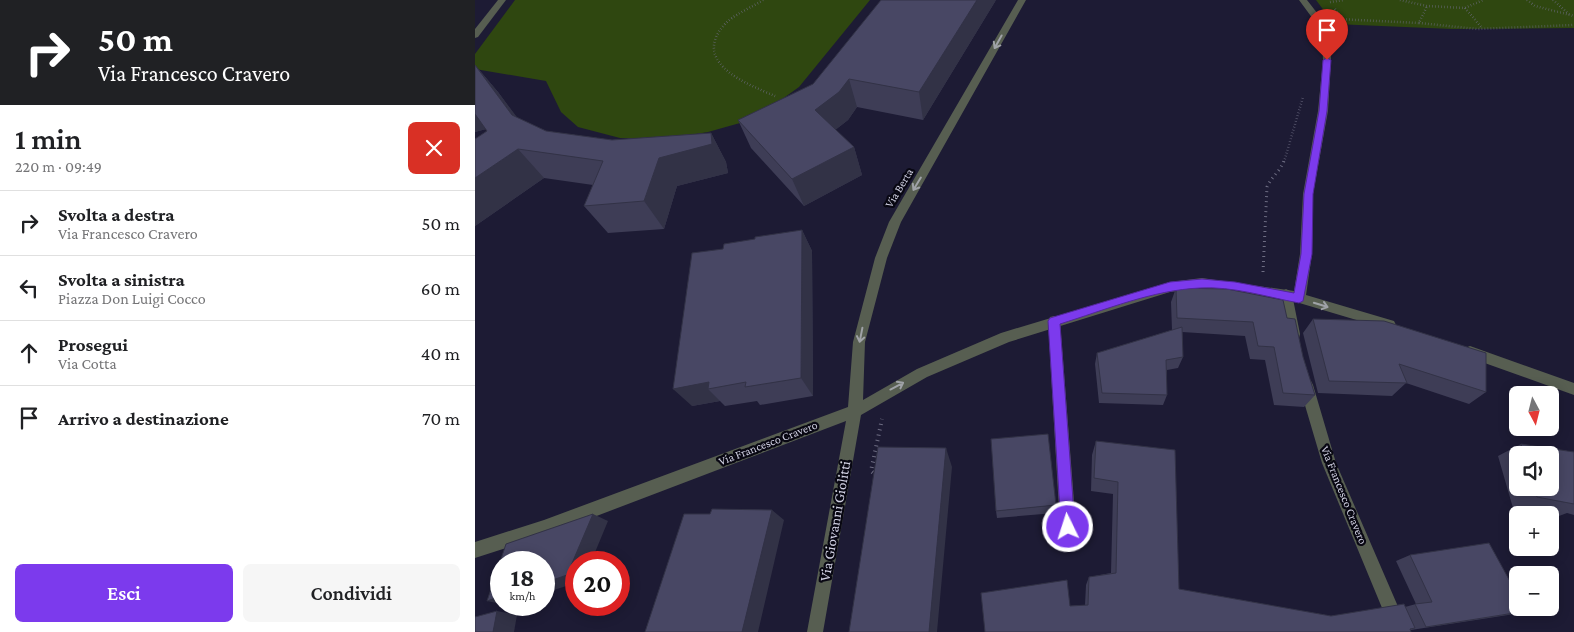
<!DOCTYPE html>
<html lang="it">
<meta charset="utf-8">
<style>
:root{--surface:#fff;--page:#f6f6f6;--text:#202124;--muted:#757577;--line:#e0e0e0;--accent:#7c3aed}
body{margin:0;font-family:"Crimson Pro",serif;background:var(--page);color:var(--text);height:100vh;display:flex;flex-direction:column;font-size:19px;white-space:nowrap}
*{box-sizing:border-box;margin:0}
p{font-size:16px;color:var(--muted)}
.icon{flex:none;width:28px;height:28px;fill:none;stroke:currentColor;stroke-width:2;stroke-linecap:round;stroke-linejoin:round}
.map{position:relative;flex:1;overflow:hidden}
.side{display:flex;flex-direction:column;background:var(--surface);width:475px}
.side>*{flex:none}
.guide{background:#202124;color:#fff;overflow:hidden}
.needle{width:32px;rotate:173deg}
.tools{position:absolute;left:1034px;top:386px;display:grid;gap:10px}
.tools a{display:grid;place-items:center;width:50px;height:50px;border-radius:8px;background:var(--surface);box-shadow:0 2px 12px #0003;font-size:25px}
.speed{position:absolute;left:15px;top:551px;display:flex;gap:10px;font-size:25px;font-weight:700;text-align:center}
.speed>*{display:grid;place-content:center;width:65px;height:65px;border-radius:50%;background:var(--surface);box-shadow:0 2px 12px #0003;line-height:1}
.speed small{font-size:12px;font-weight:400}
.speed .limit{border:8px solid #d22;background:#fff;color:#111}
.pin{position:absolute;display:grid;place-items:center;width:42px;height:42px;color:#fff;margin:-51px -21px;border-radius:50% 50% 50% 0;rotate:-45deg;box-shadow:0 0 5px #0007}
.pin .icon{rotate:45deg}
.me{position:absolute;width:55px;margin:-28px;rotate:356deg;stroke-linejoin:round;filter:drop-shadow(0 0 4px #0008)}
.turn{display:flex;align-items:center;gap:18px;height:105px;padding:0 15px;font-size:22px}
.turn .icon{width:65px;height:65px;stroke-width:2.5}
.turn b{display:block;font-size:35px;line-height:42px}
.round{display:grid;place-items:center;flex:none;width:52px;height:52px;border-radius:8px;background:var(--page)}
.head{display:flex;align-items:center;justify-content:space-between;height:85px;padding:0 15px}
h1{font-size:30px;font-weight:600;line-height:38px}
.action{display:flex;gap:10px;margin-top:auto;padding:10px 15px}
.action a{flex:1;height:58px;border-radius:8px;background:var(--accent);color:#fff;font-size:20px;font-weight:600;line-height:58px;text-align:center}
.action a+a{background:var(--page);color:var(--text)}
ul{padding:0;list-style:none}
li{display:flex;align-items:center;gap:15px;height:65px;padding:0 15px;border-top:1px solid var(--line)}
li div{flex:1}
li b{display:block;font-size:19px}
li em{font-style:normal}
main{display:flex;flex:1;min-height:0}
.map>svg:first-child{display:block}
.green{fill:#2f4710}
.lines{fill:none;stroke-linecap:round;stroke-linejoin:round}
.path-far2{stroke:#6e6d83;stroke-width:2.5;stroke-dasharray:0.5 2.5;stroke-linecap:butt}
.path-far1{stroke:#6e6d83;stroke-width:3;stroke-dasharray:1 4;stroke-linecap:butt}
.path{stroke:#6e6d83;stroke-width:4;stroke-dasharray:1 4.5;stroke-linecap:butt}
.service{fill:#575e51;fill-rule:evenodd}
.pedestrian{fill:#575e51;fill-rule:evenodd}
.minor{fill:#575e51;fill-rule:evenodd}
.wall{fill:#3e3d56;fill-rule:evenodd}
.shaded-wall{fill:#323246}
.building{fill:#484764;stroke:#323246}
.oneway{stroke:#9fa2a7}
.route{fill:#7c3aed;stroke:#51269a}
.labels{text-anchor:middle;stroke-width:4.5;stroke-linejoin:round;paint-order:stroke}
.street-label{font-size:12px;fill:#cfcfe1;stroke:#080712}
.near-street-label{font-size:15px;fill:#cfcfe1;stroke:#080712}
</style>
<main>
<section class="side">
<div class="guide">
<div class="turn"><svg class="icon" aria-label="right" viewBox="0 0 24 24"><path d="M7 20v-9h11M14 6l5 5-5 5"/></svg><div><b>50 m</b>Via Francesco Cravero</div></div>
</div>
<div class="head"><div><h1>1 min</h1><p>220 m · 09:49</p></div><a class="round" style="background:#d93025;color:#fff"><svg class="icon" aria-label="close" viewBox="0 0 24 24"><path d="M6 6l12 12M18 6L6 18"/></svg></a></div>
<ul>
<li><svg class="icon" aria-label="right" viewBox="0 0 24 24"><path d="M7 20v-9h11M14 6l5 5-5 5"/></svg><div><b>Svolta a destra</b><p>Via Francesco Cravero</p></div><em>50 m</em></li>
<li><svg class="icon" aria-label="left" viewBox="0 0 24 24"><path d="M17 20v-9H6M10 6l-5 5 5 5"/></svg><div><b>Svolta a sinistra</b><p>Piazza Don Luigi Cocco</p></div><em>60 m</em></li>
<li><svg class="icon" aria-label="ahead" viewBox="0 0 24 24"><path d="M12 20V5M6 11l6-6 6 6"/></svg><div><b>Prosegui</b><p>Via Cotta</p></div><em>40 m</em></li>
<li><svg class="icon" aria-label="arrive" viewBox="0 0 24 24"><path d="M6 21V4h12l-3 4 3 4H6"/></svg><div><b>Arrivo a destinazione</b></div><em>70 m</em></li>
</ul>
<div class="action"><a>Esci</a><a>Condividi</a></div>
</section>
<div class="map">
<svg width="1099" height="632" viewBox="0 0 1099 632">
<rect width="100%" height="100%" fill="#1d1b34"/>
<path class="green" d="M40,0H395L324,87L296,107L265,123L233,132L189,139L145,138L103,127L86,112L71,81L0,69V54Z
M841,0H1099V28L977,29L859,24Z"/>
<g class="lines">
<path class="path-far2" d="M288,0C276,8 259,14 249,25C216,63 272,84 300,96
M925,0L952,6L990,8L1008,0
M1052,0L1060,6L1099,16
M1078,0L1094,14
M855,2L869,0
M990,8L1007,28
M860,9L867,19
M862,19L944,23L952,6
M944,23L1002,29L1099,25
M809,162L828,97"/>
<path class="path-far1" d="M788,272L792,187C796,177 806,171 809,160"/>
<path class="path" d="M402,476L396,471L407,419"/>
<path class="service" d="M811,289L815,291L817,294L825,334L824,338L819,339L814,338L813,334L805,294L807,291Z
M579,316L583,317L585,321L601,527L598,532L593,535L588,532L585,527L573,321L575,317Z
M831,379L836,381L838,385L861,463L934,632H917L847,463L824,385L826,381Z"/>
<path class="pedestrian" d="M23,0H31L3,37L0,38V29Z"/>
<path class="minor" d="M543,0H551L426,222L412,258L390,342L388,400L442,369L526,333L695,282L727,278L819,291L825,254L828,194L843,111L848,60L847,36L838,19L824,0H832L846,18L855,36L856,60L853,111L838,194L837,254L831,295L919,321L921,325L919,329L915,330L811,299L727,288L695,292L534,342L452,377L386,415L348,632H332L371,421L69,536L0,558V542L69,520L373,407L378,342L400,258L414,222Z
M995,346L1099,383V395L990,356L988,352L990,348Z"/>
</g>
<path class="wall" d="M521,0L448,120L382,107L373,120L360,130L379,147L387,175L329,206L276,148L263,120Z
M0,65L23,92L42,118L71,131L137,140L236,133L251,162L253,173L202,186L189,229L133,233L109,206L118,185L69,178L0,226V139L12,131L11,129L0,132Z
M327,230L337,251L338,396L285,405L282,401L250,406L245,401L217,406L248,249L280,239Z
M701,288L812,318L828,357L840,395L829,407L799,405L790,360L775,359L770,336L707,332L708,357L703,368L692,370V395L688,405L624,403L620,364L622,353L697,330L696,302Z
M838,319L1011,392L994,404L931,383L917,396L843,393L828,333Z
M621,441L704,589L856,616L930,607L941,604L921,561L935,555L1052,611L1033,615L936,630L595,606L610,605L611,585L614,577L636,573L638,494L616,491L617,455Z
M1046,444L1099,452V515L1092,513L1084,516L1038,508L1023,456ZM1042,455H1075V488H1042Z
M581,505L580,513L522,518L521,511Z"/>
<path class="shaded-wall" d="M502,0H521L448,120L444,92Z
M0,65L23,92L62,144L37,115Z
M374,79L382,107L373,120L350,138L340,110Z
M0,110L15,128L0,132Z
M236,133L251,162L253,173L202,186L189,229L169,201L184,158Z
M379,147L387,175L329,206L317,179Z
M43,149L69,178L0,226V178Z
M327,230L337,251L338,396L326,378Z
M234,382L233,389L245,401L217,406L198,389Z
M471,448L477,467L462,632H454Z
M297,510L309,520L283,632H267Z
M118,514L133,521L116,562H101V583L69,593V583Z
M26,596V604L12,601Z
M22,611L42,615L39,632H18Z"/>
<path class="building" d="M406,0H502L444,92L374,79L364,92L340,110L379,147L317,179L263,120L338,84Z
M0,65L37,115L71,131L137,140L236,133L237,144L184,158L169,201L109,206L128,161L43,149L0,178V139L12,131L0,114Z
M327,230L326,378L270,387L271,382L233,389L234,382L198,389L217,253L248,249L249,244L280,239V237Z
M701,288L752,289L808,300L812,318L820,319L828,357L840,395L808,393L799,347L783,346L778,322L702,318Z
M838,319L909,321L1011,353V392L924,364L932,383L854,381Z
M707,327L708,357L691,360L692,395L627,393L622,353Z
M573,434L581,505L521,511L516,439Z
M621,441L700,450L704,589L856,616L929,604L940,628L935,629L936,632H510L506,593L592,580L595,606L613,605L614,577L641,573L643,482L619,478Z
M1046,444L1099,452V504L1062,497L1059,488H1075V455H1049Z
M403,447L471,448L454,632H374Z
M237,509L297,510L267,632H170L209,514H235Z
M118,514L92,575L69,583V562H26V596L12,601L31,544Z
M1014,543L1042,594V608H1050L1052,611L951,627L940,604L957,602L935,555Z
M22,611L18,632H0V617Z"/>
<defs><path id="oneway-shaft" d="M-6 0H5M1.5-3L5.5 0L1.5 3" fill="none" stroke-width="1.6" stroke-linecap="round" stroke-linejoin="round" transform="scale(1.25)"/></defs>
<g class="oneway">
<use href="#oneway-shaft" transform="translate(523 42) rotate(119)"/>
<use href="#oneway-shaft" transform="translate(442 184) rotate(121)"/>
<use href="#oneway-shaft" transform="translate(846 305) rotate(17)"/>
<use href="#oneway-shaft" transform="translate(386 335) rotate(101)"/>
<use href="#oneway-shaft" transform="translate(422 386) rotate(-28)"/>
</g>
<path class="route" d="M852,58L856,60L852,111L838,194L837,254L828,301L824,303C792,297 757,286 725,288C678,290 630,310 585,324L600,527L598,532L593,534L588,532L586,527L573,321L575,318L695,282L727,279L760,282L819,293L826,254L829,194L844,111L848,60Z"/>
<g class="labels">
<g class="street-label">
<text transform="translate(424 188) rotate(-59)" y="4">Via Berta</text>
<text transform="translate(293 443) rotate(-21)" y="4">Via Francesco Cravero</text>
<text transform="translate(869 495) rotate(68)" y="4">Via Francesco Cravero</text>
</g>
<g class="near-street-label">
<text transform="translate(360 521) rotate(-80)" y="5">Via Giovanni Giolitti</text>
</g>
</g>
</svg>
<div class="tools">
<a><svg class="needle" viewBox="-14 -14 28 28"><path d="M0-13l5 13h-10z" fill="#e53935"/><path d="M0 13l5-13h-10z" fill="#757577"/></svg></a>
<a><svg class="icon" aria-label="sound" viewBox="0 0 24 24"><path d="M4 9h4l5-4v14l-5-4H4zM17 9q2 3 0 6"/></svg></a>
<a>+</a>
<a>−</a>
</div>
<div class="speed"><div>18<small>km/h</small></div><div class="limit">20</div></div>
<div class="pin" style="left:852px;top:60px;background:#d93025"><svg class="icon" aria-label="arrive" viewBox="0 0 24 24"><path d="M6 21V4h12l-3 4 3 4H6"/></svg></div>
<svg class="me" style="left:593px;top:527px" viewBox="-20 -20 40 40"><circle r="17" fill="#7c3aed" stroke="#fff" stroke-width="3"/><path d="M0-11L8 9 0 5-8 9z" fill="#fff"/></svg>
</div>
</main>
